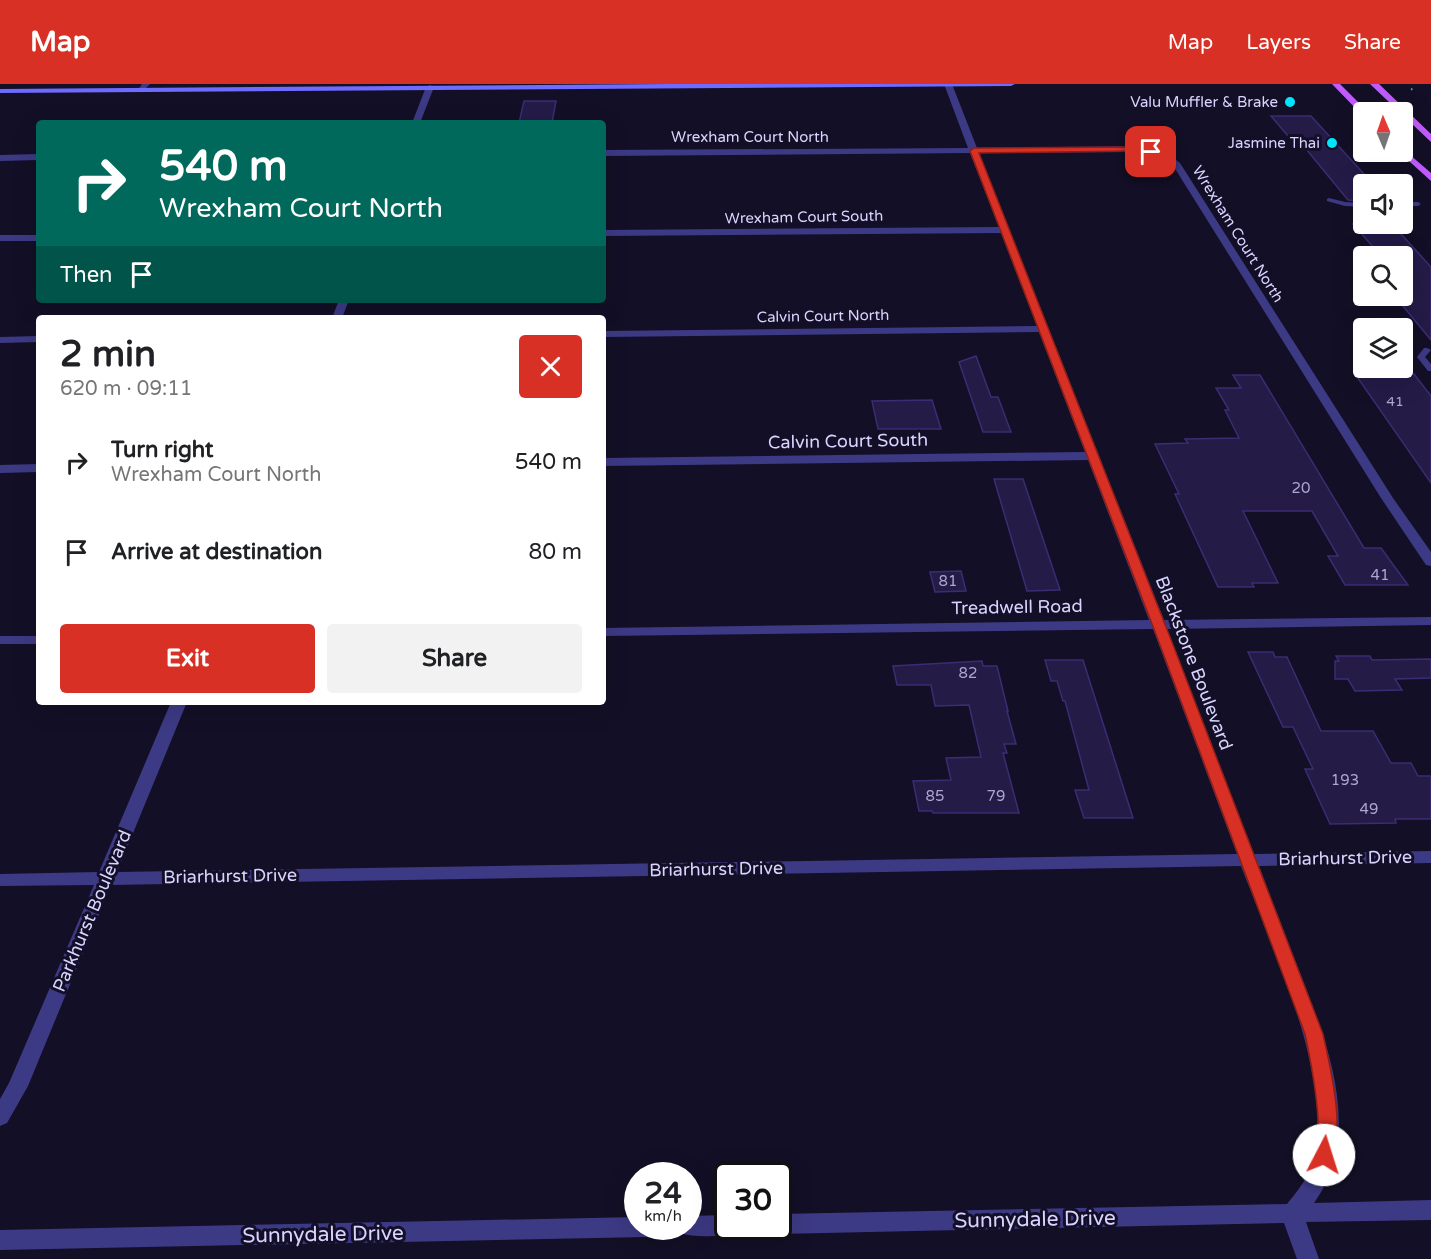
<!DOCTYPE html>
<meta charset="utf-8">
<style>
:root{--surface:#fff;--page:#f2f2f2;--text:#202124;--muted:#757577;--accent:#d93025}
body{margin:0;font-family:"Varela Round",sans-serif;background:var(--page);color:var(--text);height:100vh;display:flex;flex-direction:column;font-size:22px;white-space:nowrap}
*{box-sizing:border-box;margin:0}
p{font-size:20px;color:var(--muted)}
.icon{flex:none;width:33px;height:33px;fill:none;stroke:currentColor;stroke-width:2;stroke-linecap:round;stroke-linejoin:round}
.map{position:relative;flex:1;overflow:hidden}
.details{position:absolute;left:36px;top:231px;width:570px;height:390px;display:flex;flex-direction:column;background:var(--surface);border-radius:6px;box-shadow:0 6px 24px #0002}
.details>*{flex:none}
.top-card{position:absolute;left:36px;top:36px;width:570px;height:183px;border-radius:6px;box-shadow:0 6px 24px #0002;background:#00695c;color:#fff;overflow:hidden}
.needle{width:39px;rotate:358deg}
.tools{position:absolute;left:1353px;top:18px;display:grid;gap:12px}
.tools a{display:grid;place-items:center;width:60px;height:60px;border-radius:6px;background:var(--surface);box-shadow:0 6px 24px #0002;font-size:30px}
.speed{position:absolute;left:624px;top:1078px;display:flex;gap:12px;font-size:30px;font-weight:700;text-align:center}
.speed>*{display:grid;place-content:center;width:78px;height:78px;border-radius:50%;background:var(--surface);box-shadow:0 6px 24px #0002;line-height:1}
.speed small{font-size:15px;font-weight:400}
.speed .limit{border:3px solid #111;border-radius:9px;background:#fff;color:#111}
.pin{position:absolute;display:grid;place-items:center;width:51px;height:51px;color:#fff;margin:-26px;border-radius:12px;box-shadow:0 3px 9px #0006}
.me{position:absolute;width:66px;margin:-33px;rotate:5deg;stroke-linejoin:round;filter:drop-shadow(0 0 4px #0008)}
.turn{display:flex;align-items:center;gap:21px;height:126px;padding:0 24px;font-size:27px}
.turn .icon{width:78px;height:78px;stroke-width:2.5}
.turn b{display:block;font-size:42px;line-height:51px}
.then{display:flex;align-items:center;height:57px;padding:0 24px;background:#0003;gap:12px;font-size:22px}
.round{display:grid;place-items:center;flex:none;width:63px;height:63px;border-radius:6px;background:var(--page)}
.headline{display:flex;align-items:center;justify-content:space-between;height:102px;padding:0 24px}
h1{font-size:36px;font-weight:800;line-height:45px}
.action{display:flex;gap:12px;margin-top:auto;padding:12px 24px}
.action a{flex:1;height:69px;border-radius:6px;background:var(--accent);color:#fff;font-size:24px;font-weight:800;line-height:69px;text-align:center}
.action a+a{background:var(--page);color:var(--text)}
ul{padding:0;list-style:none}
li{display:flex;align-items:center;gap:18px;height:90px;padding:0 24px}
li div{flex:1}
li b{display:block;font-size:22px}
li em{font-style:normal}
header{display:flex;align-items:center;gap:36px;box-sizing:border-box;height:84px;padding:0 30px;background:var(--accent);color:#fff}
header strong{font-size:28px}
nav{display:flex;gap:33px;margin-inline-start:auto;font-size:21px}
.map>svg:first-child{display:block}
.building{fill:#241b47;stroke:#3b2d73;stroke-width:1.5}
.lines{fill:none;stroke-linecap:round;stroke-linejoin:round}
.path{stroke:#2fb8b0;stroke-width:2;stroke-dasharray:1.5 3;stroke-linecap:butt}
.lane{fill:#3d3a85;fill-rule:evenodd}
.street{fill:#3d3a85;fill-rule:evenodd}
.secondary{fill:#6f6bff;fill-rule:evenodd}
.primary{fill:#c25bff;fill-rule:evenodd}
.route{fill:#d93025;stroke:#8d1f18;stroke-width:1.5}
.poi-dot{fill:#00e5ff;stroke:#130f26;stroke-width:2}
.labels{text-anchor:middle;stroke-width:6;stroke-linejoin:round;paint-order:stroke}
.far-number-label{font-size:14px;fill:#aca6d1}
.far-poi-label{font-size:15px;fill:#d9d4ff;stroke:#130f26;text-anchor:end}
.far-street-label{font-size:15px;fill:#d9d4ff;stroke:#130f26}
.number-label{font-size:15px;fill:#aca6d1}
.street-label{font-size:18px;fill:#d9d4ff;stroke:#130f26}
.near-street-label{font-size:21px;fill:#d9d4ff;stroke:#130f26}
</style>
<header>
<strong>Map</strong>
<nav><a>Map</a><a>Layers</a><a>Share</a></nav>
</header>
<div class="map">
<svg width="1431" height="1175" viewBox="0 0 1431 1175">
<rect width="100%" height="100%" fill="#130f26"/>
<path class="building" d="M524,17H556L552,39H519Z
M1271,32H1311L1364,90V117L1348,116L1306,65H1299Z
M1353,140H1392L1431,183V256L1402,221V171H1380Z
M976,272L991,313H998L1011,348H983L959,278Z
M1355,290H1414L1431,312V399Z
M1233,291H1260L1364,464H1381L1408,501H1345L1328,472H1338L1312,427H1243L1278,499H1252L1254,503H1218L1175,410H1179L1155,360L1188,359L1185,355L1239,354L1225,326H1229L1216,304H1241Z
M932,316L941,345H878L872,317Z
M994,395H1023L1060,506L1027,507Z
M961,487L966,507L935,508L930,488Z
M1248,568H1273L1275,573H1287L1321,647H1373L1391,679H1411L1418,692H1431V735H1395L1396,739L1330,740L1305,685H1313L1293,643H1283Z
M1336,572H1370L1372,576L1431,575V594L1395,595L1402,606L1355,607L1348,595H1335V577H1339Z
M1045,576H1083L1133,734H1084L1075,706H1089L1065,617H1063L1057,597H1051Z
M982,577L983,582H997L1008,627H1007L1016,660H1004L1007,669H1003L1019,729H933L932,727H919L913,697L951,696L946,674L981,673L969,621L935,622L931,601H897L893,582Z"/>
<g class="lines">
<path class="path" d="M1411,5L1414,6"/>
<path class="lane" d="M1329,114L1345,118L1364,119V123L1345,122L1327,117V115Z
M1402,118H1418L1421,120L1418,122H1402Z
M1424,264H1427L1431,266L1425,273L1431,280V287H1428L1417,273Z"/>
<path class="street" d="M142,0H150L142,8L138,6Z
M944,0H952L977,64L1137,62L1167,69L1180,79L1393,414L1431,468V482L1426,481L1381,414L1174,83L1161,73L1137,68L979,69L1164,536L1431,533V541L1167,545L1254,770L1431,767V779L1259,782C1272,816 1285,850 1298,884C1326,955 1365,1049 1314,1119L1431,1116V1136L1306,1138L1319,1175H1297L1284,1139L778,1150L770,1147L769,1143H778V1130L1287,1120C1296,1109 1305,1098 1310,1085C1340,1004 1271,861 1241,782L111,801L28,1002L7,1039L0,1042V1015L9,999L94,801L0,802V790L99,788L171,618H187L117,788L1237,770L1153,545L603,552V544L1149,536L1088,376L603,382V374L1085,368L1039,248L603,253V247L1037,242L1001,149L603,152V146L999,143L970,69L603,72V66L968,64Z
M430,1L434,3L420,39H412L426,3Z
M39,70V76L0,77V71Z
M0,151H39V157H0Z
M339,216H349L342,234H332Z
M39,252V258L0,259V253Z
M39,380V388L0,389V381Z
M0,552H39V560H0Z
M728,1131V1143H738L736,1148C721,1153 695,1154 680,1149L678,1143H688V1132Z
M638,1133V1143H657L654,1150L646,1153L0,1166V1146Z"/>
<path class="secondary" d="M669,0H1015L1011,2L0,9V5Z"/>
<path class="primary" d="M1332,0H1340L1368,28L1361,30Z
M1370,0H1379L1431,50V58Z
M1402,64L1431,89V97L1399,68H1402Z"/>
</g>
<path class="route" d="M1137,63L1155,68L1151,70L1137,67L979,69L1170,553L1323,950C1330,982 1346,1046 1331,1077L1324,1079L1318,1077C1312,1064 1318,1048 1318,1034C1316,1005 1311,978 1305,950L1157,553L970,67L974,64Z"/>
<g class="poi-dot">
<circle cx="1290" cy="18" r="6"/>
<circle cx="1332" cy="59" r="6"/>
</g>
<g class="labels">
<g class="far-number-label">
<text x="1395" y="322">41</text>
</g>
<g class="far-poi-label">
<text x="1278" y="23">Valu Muffler &amp; Brake</text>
<text x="1320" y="64">Jasmine Thai</text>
</g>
<g class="far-street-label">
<text x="750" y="58">Wrexham Court North</text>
<text transform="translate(804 133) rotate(-1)" y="5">Wrexham Court South</text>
<text transform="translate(1238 150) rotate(58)" y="5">Wrexham Court North</text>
<text transform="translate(823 232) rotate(-1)" y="5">Calvin Court North</text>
</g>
<g class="number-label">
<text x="1301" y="409">20</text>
<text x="1380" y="496">41</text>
<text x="948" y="502">81</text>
<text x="968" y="594">82</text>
<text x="1345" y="701">193</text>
<text x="935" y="717">85</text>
<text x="996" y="717">79</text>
<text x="1369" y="730">49</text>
</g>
<g class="street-label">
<text transform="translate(848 357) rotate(-1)" y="6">Calvin Court South</text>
<text transform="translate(1017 523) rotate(-1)" y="6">Treadwell Road</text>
<text transform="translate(1194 579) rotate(69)" y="6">Blackstone Boulevard</text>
<text transform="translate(1345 774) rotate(-1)" y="6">Briarhurst Drive</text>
<text transform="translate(716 785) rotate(-1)" y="6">Briarhurst Drive</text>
<text transform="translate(230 792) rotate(-1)" y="6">Briarhurst Drive</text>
<text transform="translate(92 827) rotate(-67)" y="6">Parkhurst Boulevard</text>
</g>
<g class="near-street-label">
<text transform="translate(1035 1135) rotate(-1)" y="7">Sunnydale Drive</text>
<text transform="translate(323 1150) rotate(-1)" y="7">Sunnydale Drive</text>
</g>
</g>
</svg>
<div class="tools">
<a><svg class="needle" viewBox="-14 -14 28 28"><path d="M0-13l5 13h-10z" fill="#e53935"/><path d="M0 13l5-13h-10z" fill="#757577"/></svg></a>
<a><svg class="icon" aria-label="sound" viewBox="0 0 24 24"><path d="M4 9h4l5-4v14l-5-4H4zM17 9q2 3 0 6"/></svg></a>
<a><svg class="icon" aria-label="search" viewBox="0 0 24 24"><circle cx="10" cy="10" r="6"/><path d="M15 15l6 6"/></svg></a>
<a><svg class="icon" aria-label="layers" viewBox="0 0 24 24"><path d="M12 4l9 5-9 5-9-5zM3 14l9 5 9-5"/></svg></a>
</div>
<div class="speed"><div>24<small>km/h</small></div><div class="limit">30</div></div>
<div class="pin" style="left:1151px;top:68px;background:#d93025"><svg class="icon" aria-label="arrive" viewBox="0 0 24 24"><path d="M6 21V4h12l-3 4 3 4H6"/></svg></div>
<svg class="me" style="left:1324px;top:1071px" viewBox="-20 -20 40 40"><circle r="19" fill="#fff"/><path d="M0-13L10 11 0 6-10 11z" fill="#d93025"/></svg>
<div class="top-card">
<div class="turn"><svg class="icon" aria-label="right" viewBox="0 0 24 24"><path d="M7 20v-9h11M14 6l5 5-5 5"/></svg><div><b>540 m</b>Wrexham Court North</div></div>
<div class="then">Then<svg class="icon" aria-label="arrive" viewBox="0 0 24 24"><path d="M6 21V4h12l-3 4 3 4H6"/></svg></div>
</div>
<section class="details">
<div class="headline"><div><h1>2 min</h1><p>620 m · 09:11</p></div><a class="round" style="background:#d93025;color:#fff"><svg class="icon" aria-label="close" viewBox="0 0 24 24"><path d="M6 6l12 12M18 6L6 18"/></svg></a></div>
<ul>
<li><svg class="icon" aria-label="right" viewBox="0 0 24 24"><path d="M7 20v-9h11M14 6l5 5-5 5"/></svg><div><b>Turn right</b><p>Wrexham Court North</p></div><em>540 m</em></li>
<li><svg class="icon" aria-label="arrive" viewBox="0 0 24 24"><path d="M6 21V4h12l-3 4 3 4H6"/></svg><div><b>Arrive at destination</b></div><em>80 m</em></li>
</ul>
<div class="action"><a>Exit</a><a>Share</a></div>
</section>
</div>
